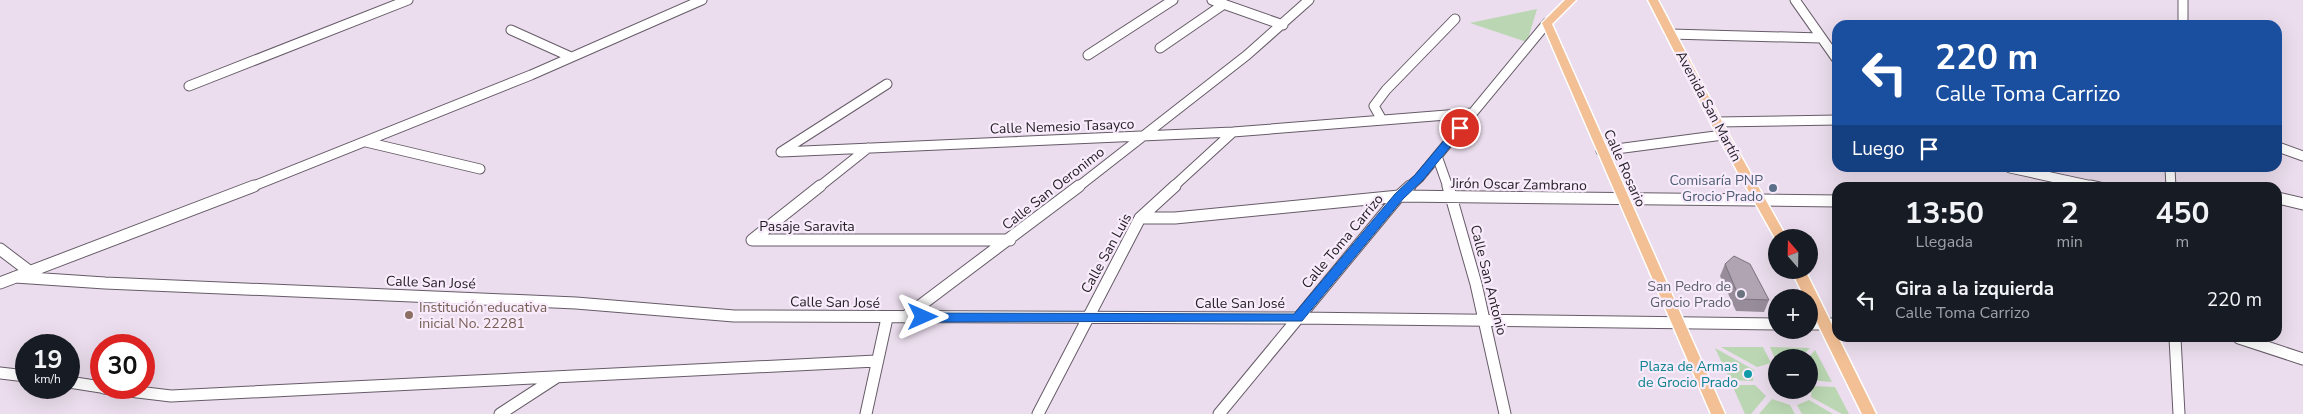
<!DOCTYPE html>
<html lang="es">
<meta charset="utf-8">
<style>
:root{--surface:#171b24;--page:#20242c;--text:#f1f3f6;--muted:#9ea1a6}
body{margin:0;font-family:"Nunito Sans",sans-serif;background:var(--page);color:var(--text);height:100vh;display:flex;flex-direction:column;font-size:19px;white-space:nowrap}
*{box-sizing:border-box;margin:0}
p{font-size:16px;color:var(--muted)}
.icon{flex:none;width:28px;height:28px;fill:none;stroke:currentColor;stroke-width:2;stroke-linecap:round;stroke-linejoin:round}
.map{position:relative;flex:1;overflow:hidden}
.sheet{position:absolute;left:1832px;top:182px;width:450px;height:160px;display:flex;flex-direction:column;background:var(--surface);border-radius:15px;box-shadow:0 5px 20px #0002}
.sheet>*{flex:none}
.hud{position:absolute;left:1832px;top:20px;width:450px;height:152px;border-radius:15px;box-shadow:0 5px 20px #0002;background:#1a4fa0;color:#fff;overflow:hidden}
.needle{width:32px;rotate:340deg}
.buttons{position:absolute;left:1768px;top:229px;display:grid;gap:10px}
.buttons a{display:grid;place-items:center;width:50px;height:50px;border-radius:50%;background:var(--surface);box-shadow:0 5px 20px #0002;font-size:25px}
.speed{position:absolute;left:15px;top:334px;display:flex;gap:10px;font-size:25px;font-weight:700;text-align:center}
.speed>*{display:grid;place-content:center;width:65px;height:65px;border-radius:50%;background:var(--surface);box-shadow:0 5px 20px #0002;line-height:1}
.speed small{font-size:12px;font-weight:400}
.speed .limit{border:8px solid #d22;background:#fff;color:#111}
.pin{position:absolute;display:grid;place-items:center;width:42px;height:42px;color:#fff;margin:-21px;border:2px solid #fff;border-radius:50%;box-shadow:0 1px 5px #0007}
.me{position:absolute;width:55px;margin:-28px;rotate:90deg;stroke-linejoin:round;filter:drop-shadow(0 0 4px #0008)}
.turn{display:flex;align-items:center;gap:18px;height:105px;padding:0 20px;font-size:22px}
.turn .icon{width:65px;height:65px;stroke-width:2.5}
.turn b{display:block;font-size:35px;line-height:42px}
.then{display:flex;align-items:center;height:48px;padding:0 20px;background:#0003;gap:10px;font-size:19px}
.eta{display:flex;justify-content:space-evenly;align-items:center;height:85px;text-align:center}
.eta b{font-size:30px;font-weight:700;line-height:35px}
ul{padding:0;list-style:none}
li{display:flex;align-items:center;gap:15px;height:65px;padding:0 20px}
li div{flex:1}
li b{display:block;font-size:19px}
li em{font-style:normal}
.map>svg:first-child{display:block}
.green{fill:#bad6b2}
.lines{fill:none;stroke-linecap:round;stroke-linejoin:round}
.minor-far1-casing{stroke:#665b68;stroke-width:11}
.minor-casing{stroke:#665b68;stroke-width:13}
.major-casing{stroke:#fff;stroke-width:3}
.minor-far1{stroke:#fff;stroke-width:9}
.minor{stroke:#fff;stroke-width:11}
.major{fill:#f3c095;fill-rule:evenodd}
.wall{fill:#978d9a}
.building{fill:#b0a4b3;stroke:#7b737d}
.route{fill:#1a73e8;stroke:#114b97}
.service-dot{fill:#5c6f8a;stroke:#f8ebfb;stroke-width:2}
.worship-dot{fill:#6b7280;stroke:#f8ebfb;stroke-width:2}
.education-dot{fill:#8d6e63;stroke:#f8ebfb;stroke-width:2}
.culture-dot{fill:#0f9aa8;stroke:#f8ebfb;stroke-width:2}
.labels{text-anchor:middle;stroke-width:4.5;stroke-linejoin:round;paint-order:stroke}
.street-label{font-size:14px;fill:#252126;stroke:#f8ebfb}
.service-label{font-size:14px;fill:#4e5e75;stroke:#f8ebfb;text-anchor:end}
.worship-label{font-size:14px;fill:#5b616d;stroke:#f8ebfb;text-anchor:end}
.education-label{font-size:14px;fill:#785e54;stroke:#f8ebfb;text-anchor:start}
.culture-label{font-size:14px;fill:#0d838f;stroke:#f8ebfb;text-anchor:end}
</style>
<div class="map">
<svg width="2303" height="414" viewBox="0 0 2303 414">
<rect width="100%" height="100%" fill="#ebdded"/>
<path class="green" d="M1537,9L1527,42L1470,23Z
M1721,347H1763L1771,363L1757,367Z
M1770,347L1810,348L1801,357L1776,358V361Z
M1715,348L1754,370L1753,381L1730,380Z
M1815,350L1832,382L1809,380V357Z
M1732,385H1755L1766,396L1751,414H1745Z
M1812,386L1835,387L1849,414H1842L1811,397Z
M1772,399L1790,405L1795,414H1759Z
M1809,400L1833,414H1802L1797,405Z"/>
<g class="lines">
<g class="minor-far1-casing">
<path id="minor-far1" d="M1212,0L1283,25
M1795,0L1838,61
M2183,0V25
M511,30L571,57
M1670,34L1821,38
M1160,48L1224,4
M1088,55L1173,0
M887,84L781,152L1233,132L1472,113
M189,86L408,0
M1382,120L1374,106L1386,90L1455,19
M1717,122L1838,120
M366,142L480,169
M2278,147L2303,156
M1601,151L1723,135
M1437,156L1448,187
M2010,168L2097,187
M2170,168L2171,187
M251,187L531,75L702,0
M819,187L868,148
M1078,187L1247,55L1309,0
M1173,187L1233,132
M1409,187L1419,178L1547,23"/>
</g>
<g class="minor-casing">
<path id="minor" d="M820,186L752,240H1010
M1448,186L1476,284L1505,414
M2091,186L2100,188
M2171,186V188
M2278,198L2303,204
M1140,218H1175L1399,196L1838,201
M0,249L29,271
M15,277L105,283L576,303L734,316L1297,318L1776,324
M0,283L254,186
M905,317L1079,186
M1809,324H1838
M2175,338L2179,414
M2239,338L2303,359
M0,373L26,376
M69,382L101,387
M104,388L171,396L876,361
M500,414L557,377
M866,414L887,318
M1038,414L1140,218L1175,186
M1219,414L1399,196L1410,186"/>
</g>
<g class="major-casing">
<path id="major" d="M1565,0H1576L1552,24L1725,414H1711L1542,23Z
M1648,0H1658L1729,135L1787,238H1776V241L1775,238L1717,135Z
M1791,270H1805L1876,414H1862L1809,306V298H1805Z"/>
</g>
<use href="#minor-far1" class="minor-far1"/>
<use href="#minor" class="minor"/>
<use href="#major" class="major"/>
</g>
<path class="wall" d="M1725,264L1769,300L1764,312L1736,311L1720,276Z"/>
<path class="building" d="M1734,256L1750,264L1769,300L1740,299L1725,264Z"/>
<path class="route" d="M1460,124L1466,128L1464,130L1423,180L1403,199L1302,321L923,322L917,317L923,313L1294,314L1395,194L1415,175L1457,125Z"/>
<circle class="service-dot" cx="1773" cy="188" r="5"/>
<circle class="worship-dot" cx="1741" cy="294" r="5"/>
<circle class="education-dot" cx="409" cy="315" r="5"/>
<circle class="culture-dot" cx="1748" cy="374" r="5"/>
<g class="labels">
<g class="street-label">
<text transform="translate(1709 106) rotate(62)" y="5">Avenida San Martín</text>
<text transform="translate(1062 126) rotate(-2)" y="5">Calle Nemesio Tasayco</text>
<text transform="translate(1625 168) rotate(66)" y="5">Calle Rosario</text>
<text transform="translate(1519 184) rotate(1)" y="5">Jirón Oscar Zambrano</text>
<text transform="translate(1053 188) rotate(-38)" y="5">Calle San Oeronimo</text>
<text x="807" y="231">Pasaje Saravita</text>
<text transform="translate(1342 241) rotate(-50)" y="5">Calle Toma Carrizo</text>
<text transform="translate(1106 253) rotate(-61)" y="5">Calle San Luis</text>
<text transform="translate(1489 280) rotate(76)" y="5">Calle San Antonio</text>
<text transform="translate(431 282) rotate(2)" y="5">Calle San José</text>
<text transform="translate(835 302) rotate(1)" y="5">Calle San José</text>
<text x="1240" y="308">Calle San José</text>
</g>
<g class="service-label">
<text x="1763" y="185">Comisaría PNP<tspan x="1763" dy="16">Grocio Prado</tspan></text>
</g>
<g class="worship-label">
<text x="1731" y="291">San Pedro de<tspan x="1731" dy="16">Grocio Prado</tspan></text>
</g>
<g class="education-label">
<text x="419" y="312">Institución educativa<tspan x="419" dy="16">inicial No. 22281</tspan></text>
</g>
<g class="culture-label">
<text x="1738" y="371">Plaza de Armas<tspan x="1738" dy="16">de Grocio Prado</tspan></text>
</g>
</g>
</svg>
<div class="buttons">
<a><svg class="needle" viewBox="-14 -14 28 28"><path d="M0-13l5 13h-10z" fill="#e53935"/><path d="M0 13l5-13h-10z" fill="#9ea1a6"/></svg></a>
<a>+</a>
<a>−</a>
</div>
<div class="speed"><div>19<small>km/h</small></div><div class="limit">30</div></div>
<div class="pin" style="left:1460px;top:128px;background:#d93025"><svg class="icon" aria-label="arrive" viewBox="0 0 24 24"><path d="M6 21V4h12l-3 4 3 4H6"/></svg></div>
<svg class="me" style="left:923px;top:317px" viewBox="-20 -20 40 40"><path d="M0-17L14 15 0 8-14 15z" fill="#1a73e8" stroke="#fff" stroke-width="4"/></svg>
<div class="hud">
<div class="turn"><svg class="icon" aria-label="left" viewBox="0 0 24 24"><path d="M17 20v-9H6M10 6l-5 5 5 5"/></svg><div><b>220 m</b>Calle Toma Carrizo</div></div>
<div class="then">Luego<svg class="icon" aria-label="arrive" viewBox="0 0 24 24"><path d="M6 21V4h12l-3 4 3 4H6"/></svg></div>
</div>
<section class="sheet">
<div class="eta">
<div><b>13:50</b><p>Llegada</p></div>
<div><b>2</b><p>min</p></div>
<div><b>450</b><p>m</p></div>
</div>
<ul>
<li><svg class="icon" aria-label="left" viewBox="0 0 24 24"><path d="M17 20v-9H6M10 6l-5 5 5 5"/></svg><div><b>Gira a la izquierda</b><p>Calle Toma Carrizo</p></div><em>220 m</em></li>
</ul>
</section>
</div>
